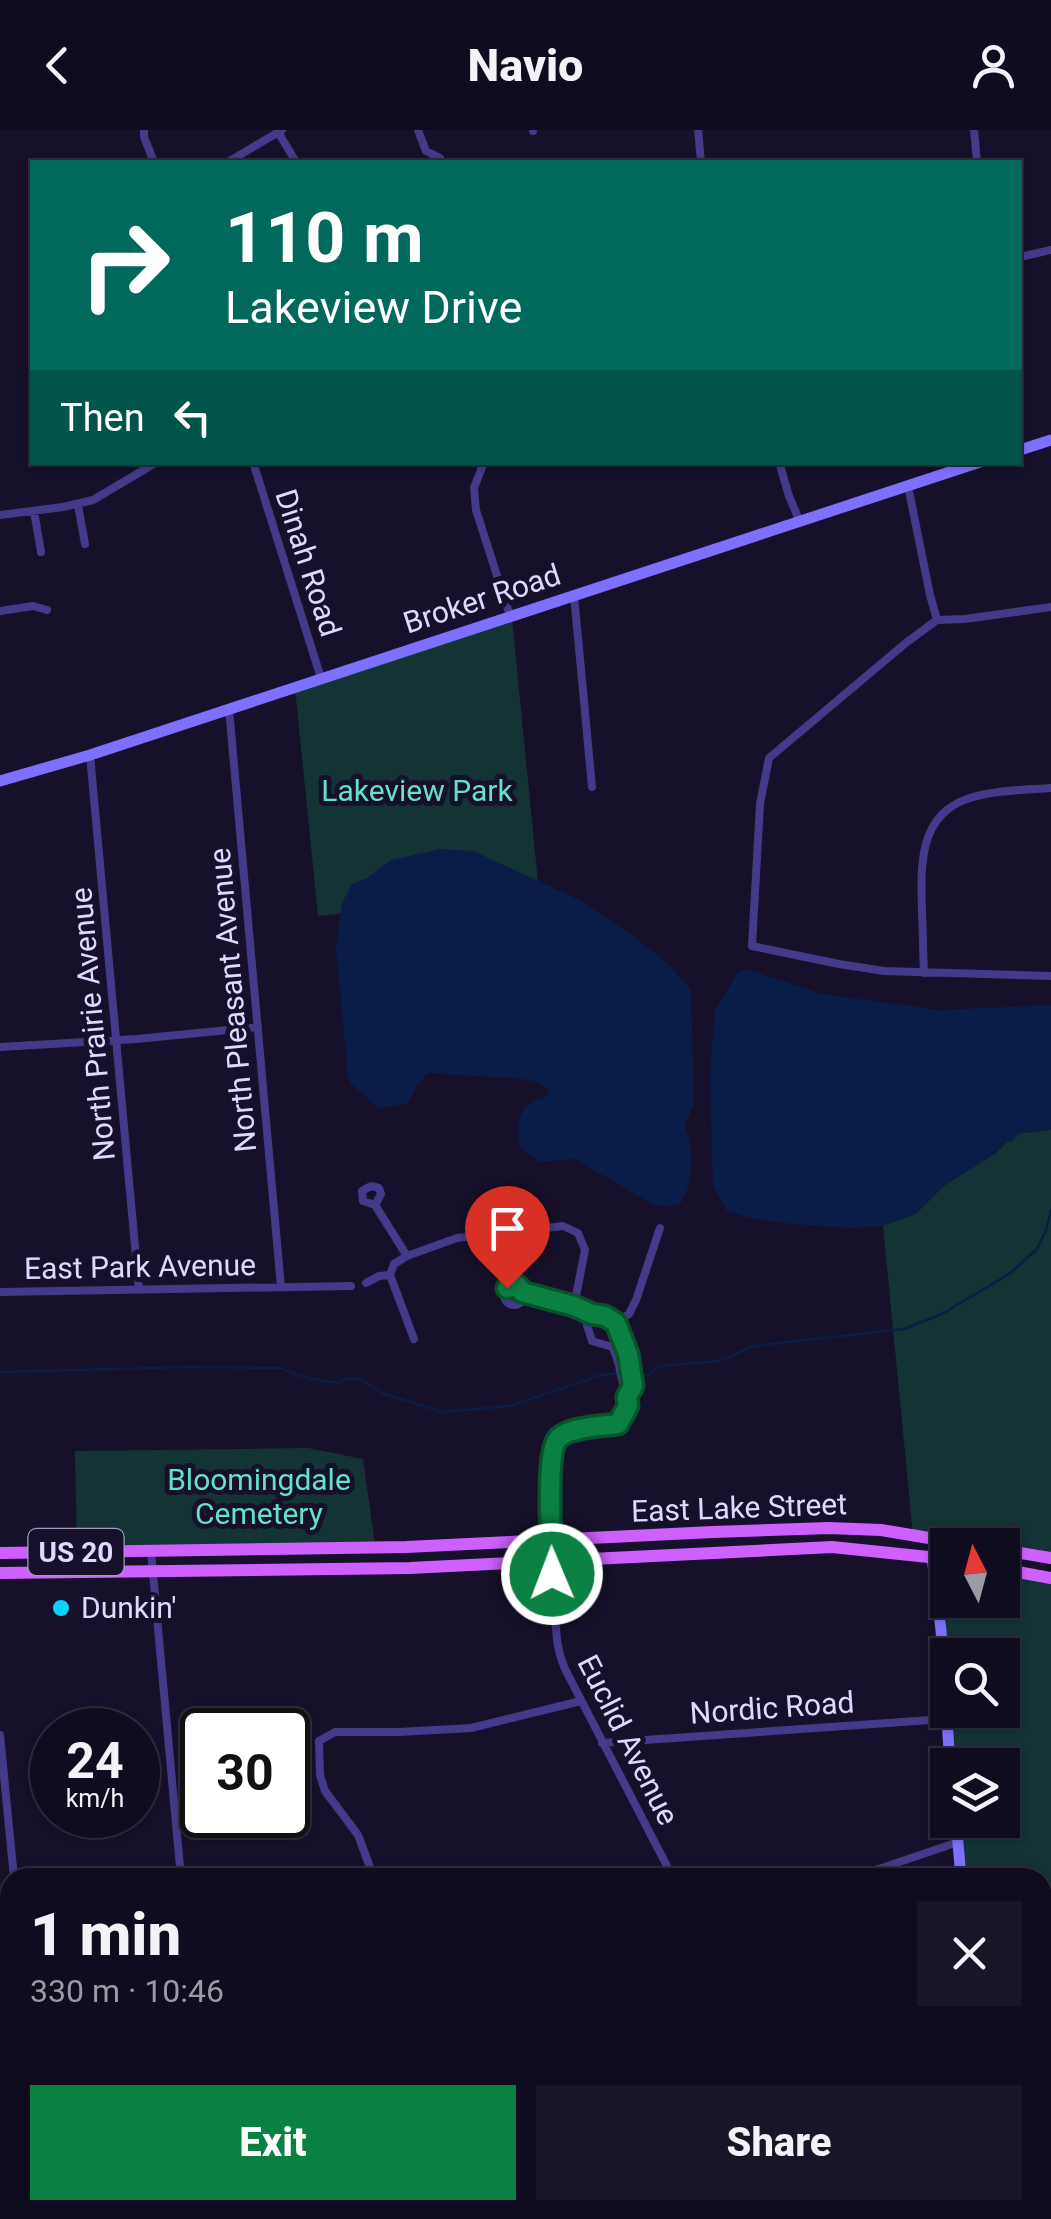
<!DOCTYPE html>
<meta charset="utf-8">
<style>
:root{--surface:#100c20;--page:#191529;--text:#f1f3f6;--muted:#9c9ba5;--line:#302c3e;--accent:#0b8043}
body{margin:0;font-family:Roboto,sans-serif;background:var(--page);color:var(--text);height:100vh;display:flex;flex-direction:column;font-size:38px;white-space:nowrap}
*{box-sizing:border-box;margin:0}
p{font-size:32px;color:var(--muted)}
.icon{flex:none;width:55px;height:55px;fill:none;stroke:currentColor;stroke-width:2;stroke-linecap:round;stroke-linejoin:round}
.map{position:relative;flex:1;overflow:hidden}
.sheet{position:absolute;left:0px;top:1738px;width:1052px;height:352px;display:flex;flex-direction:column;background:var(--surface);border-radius:30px 30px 0 0;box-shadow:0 2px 8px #0004,0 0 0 2px var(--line)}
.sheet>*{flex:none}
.hud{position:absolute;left:30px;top:30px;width:992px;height:305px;border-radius:0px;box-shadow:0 2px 8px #0004,0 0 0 2px var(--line);background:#00695c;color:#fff;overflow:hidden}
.needle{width:65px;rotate:354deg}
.fabs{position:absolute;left:930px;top:1398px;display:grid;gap:20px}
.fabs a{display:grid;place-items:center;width:90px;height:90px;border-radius:0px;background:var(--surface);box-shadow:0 2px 8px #0004,0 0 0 2px var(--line);font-size:50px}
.speed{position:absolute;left:30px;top:1578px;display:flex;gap:20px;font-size:50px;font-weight:700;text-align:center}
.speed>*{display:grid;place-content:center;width:130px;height:130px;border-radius:50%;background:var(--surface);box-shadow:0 2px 8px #0004,0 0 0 2px var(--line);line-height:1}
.speed small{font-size:25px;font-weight:400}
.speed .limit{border:5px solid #111;border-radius:15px;background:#fff;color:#111}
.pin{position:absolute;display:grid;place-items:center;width:85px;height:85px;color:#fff;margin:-102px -42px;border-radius:50% 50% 50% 0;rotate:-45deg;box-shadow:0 0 10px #0007}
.pin .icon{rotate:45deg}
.me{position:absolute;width:110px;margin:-55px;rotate:359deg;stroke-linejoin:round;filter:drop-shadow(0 0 8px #0008)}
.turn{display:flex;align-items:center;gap:35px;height:210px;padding:0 30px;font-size:45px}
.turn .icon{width:130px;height:130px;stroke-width:2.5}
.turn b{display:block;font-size:70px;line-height:85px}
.then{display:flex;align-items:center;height:95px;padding:0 30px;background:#0003;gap:20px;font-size:38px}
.round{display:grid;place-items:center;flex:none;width:105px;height:105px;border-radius:0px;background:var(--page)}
.overview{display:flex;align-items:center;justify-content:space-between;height:170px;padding:0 30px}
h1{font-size:60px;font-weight:800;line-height:75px}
.cta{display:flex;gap:20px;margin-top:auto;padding:20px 30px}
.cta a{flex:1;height:115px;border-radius:0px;background:var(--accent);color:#fff;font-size:40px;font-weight:800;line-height:115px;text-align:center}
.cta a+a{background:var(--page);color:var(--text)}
header{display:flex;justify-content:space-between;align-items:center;height:130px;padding:0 30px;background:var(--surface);font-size:45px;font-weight:800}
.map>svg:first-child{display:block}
.green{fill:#133334}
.water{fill:#0a1d49}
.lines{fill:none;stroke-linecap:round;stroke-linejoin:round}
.stream{stroke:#0a1d49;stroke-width:2.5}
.street{stroke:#433b89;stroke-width:8}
.secondary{stroke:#7e70ff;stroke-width:11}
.primary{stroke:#ce60ff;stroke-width:12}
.route-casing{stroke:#07532c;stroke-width:25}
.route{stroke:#0b8043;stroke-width:18}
.poi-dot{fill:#05d5ff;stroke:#16102a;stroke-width:4}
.labels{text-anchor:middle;stroke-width:10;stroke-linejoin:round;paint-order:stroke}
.shield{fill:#16102a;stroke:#a39dbf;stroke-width:2.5}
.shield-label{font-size:28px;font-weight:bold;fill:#e0d9ff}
.street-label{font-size:30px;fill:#e0d9ff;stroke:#16102a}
.park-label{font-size:30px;fill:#62e2cb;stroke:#16102a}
.poi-label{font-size:30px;fill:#e0d9ff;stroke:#16102a;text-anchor:start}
</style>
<header><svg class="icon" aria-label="back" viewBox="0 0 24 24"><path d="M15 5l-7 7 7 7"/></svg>Navio<svg class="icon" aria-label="person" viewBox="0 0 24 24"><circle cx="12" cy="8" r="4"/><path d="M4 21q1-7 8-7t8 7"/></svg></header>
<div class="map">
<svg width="1051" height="2089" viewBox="0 0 1051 2089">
<rect width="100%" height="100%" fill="#16102a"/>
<path class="green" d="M512,489L539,762L318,786L295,559Z
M1051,983V1428L1002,1415H975L913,1405L883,1096L955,1043Z
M308,1318L363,1329L375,1414L77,1419L75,1321Z
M1003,1444L1051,1452V2089H997V2080H1042V1748L964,1747L959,1690H1002V1635H953L948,1580H1002V1525H948L945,1499L949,1470H1002Z"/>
<path class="water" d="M440,719L473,721L586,773L636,808L669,835L691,860L694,975L684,995C694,1018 695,1053 680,1074L667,1077L652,1074L575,1029L539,1032L521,1018L519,1016C518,997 516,979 535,971C548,965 540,973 549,962V959L537,952L522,949L428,943L418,954L408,973L379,978L352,955L348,947L336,817L342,773L352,754L367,748L391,730Z
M746,839L822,864L939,880L1051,875V1000L1018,1004L1013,1011L1007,1012L996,1023L944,1056L916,1084L883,1096L850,1098L793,1094L750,1088L727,1081L713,1056L710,943L715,880L739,841Z"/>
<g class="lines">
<path class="stream" d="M0,1242L189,1237L281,1238C298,1247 319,1250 338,1253L346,1249H360L384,1264L443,1282L510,1276L601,1245L625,1243L646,1246L659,1236L719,1231L754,1216L904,1199L942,1184L1009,1144L1037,1119L1046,1100L1051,1080"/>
<path class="street" d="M144,0V7L154,32
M418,0L426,21L440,28
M533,0V1
M698,0L701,32
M974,0L977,32
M278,2L296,32
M228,32L282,0
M1020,127L1051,120
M253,332L321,548
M484,332L474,358L476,380L510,486
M779,332L789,366L800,392
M908,356L930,465L937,490
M78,375L85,414
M34,381L41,422
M0,385L63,377L93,370L157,332
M574,465L592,657
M1051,477L965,489L937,490L907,512L769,628L760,674L752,816L839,834L884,841L1051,846
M0,481L33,476L47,480
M229,579L281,1157
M90,625L139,1160
M924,843C923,823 923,802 922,782C921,740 917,686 967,669C993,660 1024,660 1051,658
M0,917L137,909L258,897
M375,1075L381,1064L379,1058L371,1056L362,1061L363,1071L375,1075L407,1126L457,1108L563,1096L578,1103L585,1120L574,1176
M407,1126L394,1134L390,1145L414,1209
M366,1153L379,1146L390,1145
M504 1165a10 10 0 1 1 20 0a10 10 0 1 1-20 0Z
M0,1162L351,1156
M523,1162L574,1176L591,1184L605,1186L616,1193L628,1224L633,1256L627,1267L628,1276L617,1294C603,1296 568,1297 558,1309C544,1326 554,1480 557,1509C558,1520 561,1529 565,1539L668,1738L669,1748
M591,1184L587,1195L592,1211L612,1217C621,1232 620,1250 627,1267
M616,1193L629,1184L636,1170L660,1098
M151,1422L181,1748
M0,1605L14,1748
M319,1611L335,1602H399L471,1598L581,1571
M319,1611L320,1645L325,1661L358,1705L374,1748
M602,1613L945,1589
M543,1748L600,1745L626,1748
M846,1748L885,1737L958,1712
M0,1842L10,1841
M47,2080L48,2089
M212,2080L213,2089
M641,2080L643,2089"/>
<path class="secondary" d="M1020,320L1051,310
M0,651L90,625L980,332
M932,1427L941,1500L950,1635
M956,1690L961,1748
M991,2080V2089"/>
<path class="primary" d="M1002,1420L1051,1428
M0,1423L406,1417L713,1402L829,1398L881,1400L971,1415
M1002,1439L1051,1448
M0,1443L410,1438L832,1417L948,1429"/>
</g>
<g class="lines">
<g class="route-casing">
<path id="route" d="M507,1158L518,1156L522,1162L574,1176L592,1184L605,1186L616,1193L628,1224L633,1256L627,1267L628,1276L618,1294C602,1296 566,1297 557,1310C545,1327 552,1419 552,1444"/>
</g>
<use href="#route" class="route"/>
</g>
<circle class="poi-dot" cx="61" cy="1478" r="10"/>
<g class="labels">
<rect class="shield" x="28.5" y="1399" width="95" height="46" rx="8"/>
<g class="shield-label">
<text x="76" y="1432">US 20</text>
</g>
<g class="street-label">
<text transform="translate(308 433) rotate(72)" y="10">Dinah Road</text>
<text transform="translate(482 469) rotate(-18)" y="10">Broker Road</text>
<text transform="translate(233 870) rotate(-95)" y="10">North Pleasant Avenue</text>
<text transform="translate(93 894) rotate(-95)" y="10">North Prairie Avenue</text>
<text transform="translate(140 1137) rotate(-1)" y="10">East Park Avenue</text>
<text transform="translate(739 1378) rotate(-2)" y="10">East Lake Street</text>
<text transform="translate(772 1578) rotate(-4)" y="10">Nordic Road</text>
<text transform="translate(628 1610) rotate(63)" y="10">Euclid Avenue</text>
</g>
<g class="park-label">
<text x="417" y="671">Lakeview Park</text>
<text x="259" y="1360">Bloomingdale<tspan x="259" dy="34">Cemetery</tspan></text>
</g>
<g class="poi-label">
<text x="81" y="1488">Dunkin'</text>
</g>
</g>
</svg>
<div class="fabs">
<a><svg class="needle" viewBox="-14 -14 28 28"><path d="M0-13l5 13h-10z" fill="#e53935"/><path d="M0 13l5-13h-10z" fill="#9c9ba5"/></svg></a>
<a><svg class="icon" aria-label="search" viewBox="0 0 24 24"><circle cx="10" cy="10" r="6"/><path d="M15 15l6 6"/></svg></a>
<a><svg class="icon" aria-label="layers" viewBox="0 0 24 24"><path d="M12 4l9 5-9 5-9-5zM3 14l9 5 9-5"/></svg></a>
</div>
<div class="speed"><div>24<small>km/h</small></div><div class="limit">30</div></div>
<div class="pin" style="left:507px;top:1158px;background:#d93025"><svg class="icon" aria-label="arrive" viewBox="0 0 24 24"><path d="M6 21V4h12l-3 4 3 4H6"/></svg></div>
<svg class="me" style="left:552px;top:1444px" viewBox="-20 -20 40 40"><circle r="17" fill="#0b8043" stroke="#fff" stroke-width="3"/><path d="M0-11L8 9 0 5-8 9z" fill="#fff"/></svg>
<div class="hud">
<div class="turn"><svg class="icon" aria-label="right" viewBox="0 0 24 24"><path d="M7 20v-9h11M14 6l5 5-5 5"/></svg><div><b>110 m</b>Lakeview Drive</div></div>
<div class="then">Then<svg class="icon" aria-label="left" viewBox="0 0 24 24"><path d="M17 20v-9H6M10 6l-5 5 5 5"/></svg></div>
</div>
<section class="sheet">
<div class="overview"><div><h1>1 min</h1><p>330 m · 10:46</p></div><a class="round"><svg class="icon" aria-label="close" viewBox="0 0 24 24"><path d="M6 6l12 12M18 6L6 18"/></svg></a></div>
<div class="cta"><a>Exit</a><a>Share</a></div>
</section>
</div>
